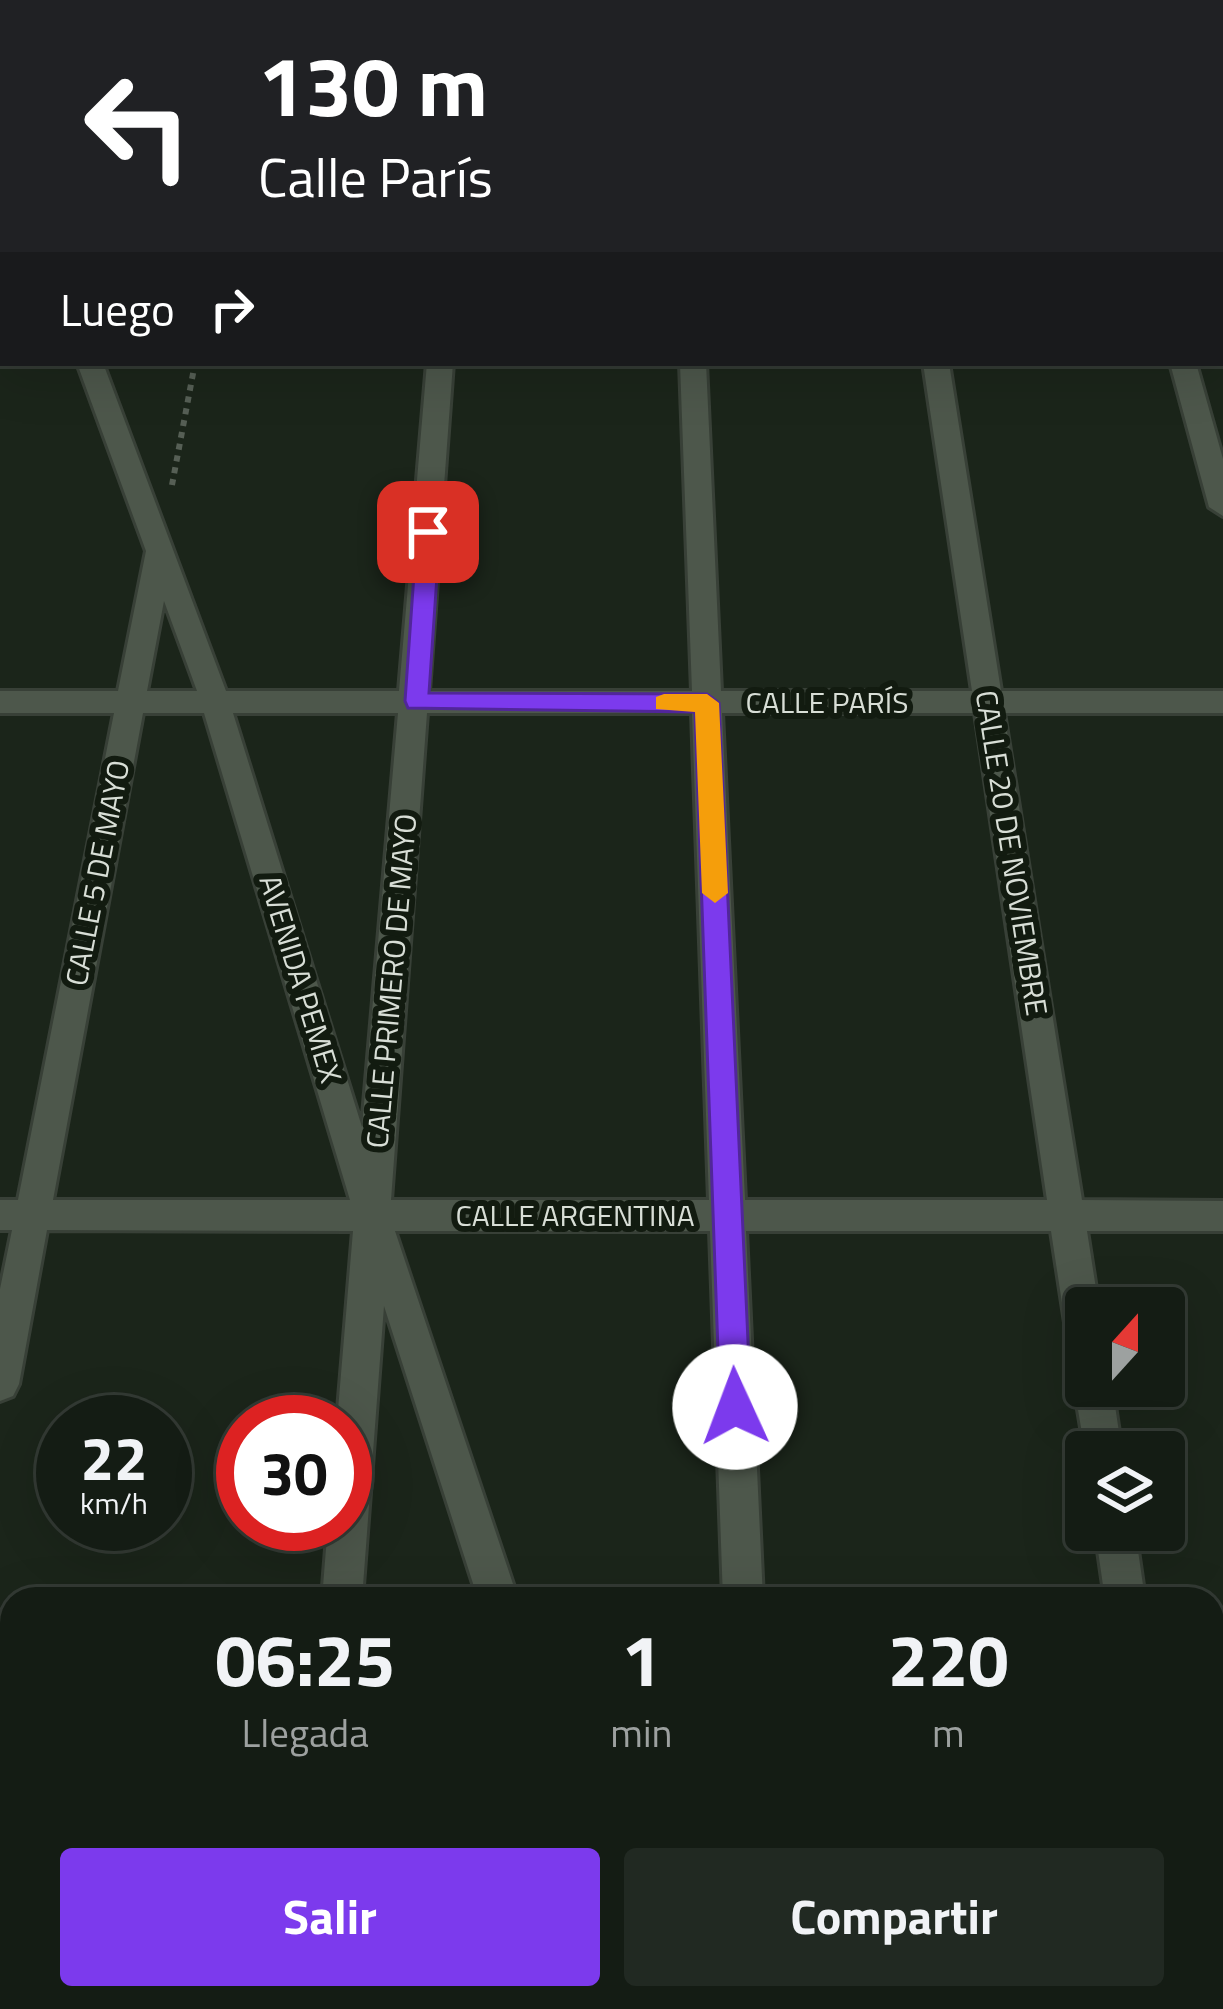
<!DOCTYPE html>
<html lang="es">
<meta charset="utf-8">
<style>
:root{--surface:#141c14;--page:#212922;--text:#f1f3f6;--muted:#9da1a0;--line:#333a34;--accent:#7c3aed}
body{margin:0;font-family:"Titillium Web",sans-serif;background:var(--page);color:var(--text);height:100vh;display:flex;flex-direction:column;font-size:45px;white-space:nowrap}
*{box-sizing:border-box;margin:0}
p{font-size:39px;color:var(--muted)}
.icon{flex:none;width:66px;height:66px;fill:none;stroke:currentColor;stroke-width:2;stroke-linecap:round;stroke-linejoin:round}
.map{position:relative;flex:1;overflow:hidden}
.drawer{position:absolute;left:0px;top:1587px;width:1224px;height:423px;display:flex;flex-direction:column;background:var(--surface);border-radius:36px 36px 0 0;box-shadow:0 12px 48px #0002,0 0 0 3px var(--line)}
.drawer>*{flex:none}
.banner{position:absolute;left:0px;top:0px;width:1224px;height:366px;box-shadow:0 12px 48px #0002,0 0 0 3px var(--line);background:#202124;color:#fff;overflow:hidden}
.needle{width:78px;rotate:21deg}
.tools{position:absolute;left:1065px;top:1287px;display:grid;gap:24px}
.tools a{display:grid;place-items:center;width:120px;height:120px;border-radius:12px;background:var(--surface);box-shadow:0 12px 48px #0002,0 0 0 3px var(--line);font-size:60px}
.speed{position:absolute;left:36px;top:1395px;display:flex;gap:24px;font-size:60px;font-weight:700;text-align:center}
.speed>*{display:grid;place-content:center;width:156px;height:156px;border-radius:50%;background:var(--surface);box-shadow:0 12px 48px #0002,0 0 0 3px var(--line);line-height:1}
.speed small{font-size:30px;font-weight:400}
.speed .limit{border:18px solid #d22;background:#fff;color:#111}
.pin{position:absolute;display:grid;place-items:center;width:102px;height:102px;color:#fff;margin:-51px;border-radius:24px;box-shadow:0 6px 18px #0006}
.me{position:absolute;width:132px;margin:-66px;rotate:358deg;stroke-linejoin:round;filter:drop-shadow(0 0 9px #0008)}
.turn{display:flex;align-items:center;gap:42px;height:252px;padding:0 60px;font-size:54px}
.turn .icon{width:156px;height:156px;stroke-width:2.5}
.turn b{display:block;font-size:84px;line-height:102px}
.then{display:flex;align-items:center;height:114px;padding:0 60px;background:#0003;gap:24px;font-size:45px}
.eta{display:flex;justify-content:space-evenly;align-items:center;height:204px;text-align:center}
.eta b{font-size:72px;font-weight:700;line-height:84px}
.button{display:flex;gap:24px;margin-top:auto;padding:24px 60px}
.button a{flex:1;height:138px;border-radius:12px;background:var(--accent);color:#fff;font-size:48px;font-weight:700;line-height:138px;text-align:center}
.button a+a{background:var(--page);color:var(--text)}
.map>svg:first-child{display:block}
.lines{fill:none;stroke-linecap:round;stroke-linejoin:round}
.minor-casing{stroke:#384037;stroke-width:6}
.tertiary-casing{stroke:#384037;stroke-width:6}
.path{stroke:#565f55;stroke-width:6;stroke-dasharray:6 6;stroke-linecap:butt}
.minor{fill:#4d574b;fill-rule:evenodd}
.tertiary{fill:#4d574b;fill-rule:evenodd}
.route{fill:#7c3aed;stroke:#51269a;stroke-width:3}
.slow{fill:#f59e0b}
.labels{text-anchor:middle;stroke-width:12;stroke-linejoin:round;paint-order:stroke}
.street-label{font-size:30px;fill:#d8ded6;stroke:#121b10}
</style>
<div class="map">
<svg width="1223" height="2009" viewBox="0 0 1223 2009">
<rect width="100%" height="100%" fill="#1b251a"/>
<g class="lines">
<g class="minor-casing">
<path id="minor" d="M254,0H276L253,3Z
M458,0H480L457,3Z
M667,0H689V3H667Z
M870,0H892V3H870Z
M1078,0H1100L1101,3H1079Z
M0,64H3V78H0Z
M1221,64H1223V78H1221Z
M0,183L3,184V203L0,202Z
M1221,329H1223V345H1221Z
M0,336H3V352H0Z
M77,363H103L226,691H399L427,363H453L429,691H692L680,363H706L721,691H972L923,363H949L1001,691H1223V713H1004L1082,1200L1223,1201V1231H1087L1099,1308H1086V1359L1073,1354L1068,1342L1051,1231H746L763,1599H723L710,1231H395L518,1599H478L384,1306L362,1599H322L328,1524H345V1422H337L353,1231L47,1230L19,1384L13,1396L0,1401V1289L12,1230H0V1200H18L114,713H0V691H118L146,551ZM164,601L197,691H147ZM143,713H204L350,1200H53ZM233,713H398L362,1127ZM427,713H692L709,1200H391ZM722,713H975L1047,1200H745Z
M1170,363H1196L1223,459V516L1209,507Z
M1086,1371V1386H1112L1122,1452H1086V1457L1074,1386Z
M1095,1530H1135L1145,1599H1105Z
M0,1973H12V1998H33L29,2009H0Z
M1212,1973H1223V2009H1166L1164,1998H1212Z
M289,1998H333V2009H289Z
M607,1998H651L654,2009H610Z"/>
</g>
<g class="tertiary-casing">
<path id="tertiary" d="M0,0L14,3H3L0,18Z
M37,0H59L36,3Z
M3,125V147L0,148V126Z"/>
</g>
<path class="path" d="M172,485L195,363"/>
<use href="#minor" class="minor"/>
<use href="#tertiary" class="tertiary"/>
</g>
<path class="route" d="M428,525L440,532L429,693L707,694L719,703L751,1407L746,1418L735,1422L724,1418L720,1407L695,712L408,708L405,701L417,532Z"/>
<path class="slow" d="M664,694H707L719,703L728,893L715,903L702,893L695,712L656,709V697Z"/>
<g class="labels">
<g class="street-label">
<text x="827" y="713">CALLE PARÍS</text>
<text transform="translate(1011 853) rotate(81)" y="10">CALLE 20 DE NOVIEMBRE</text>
<text transform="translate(98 873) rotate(-79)" y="10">CALLE 5 DE MAYO</text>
<text transform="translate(300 979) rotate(73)" y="10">AVENIDA PEMEX</text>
<text transform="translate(392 981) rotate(-85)" y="10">CALLE PRIMERO DE MAYO</text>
<text x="575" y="1226">CALLE ARGENTINA</text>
</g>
</g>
</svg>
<div class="tools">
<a><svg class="needle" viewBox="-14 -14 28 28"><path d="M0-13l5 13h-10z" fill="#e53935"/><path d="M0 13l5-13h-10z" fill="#9da1a0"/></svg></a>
<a><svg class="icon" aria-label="layers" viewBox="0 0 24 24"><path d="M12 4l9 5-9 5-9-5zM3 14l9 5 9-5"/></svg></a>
</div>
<div class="speed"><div>22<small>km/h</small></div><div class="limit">30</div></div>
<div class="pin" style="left:428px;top:532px;background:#d93025"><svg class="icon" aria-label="arrive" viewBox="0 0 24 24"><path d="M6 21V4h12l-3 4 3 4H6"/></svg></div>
<svg class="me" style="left:735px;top:1407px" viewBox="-20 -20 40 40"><circle r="19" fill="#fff"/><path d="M0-13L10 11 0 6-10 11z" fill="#7c3aed"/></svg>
<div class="banner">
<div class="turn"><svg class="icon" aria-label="left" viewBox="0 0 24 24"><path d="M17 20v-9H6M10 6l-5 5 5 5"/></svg><div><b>130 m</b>Calle París</div></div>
<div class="then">Luego<svg class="icon" aria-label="right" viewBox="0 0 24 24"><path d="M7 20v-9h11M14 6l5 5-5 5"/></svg></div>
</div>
<section class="drawer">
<div class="eta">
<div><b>06:25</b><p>Llegada</p></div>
<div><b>1</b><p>min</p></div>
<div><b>220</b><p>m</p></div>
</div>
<div class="button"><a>Salir</a><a>Compartir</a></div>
</section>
</div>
